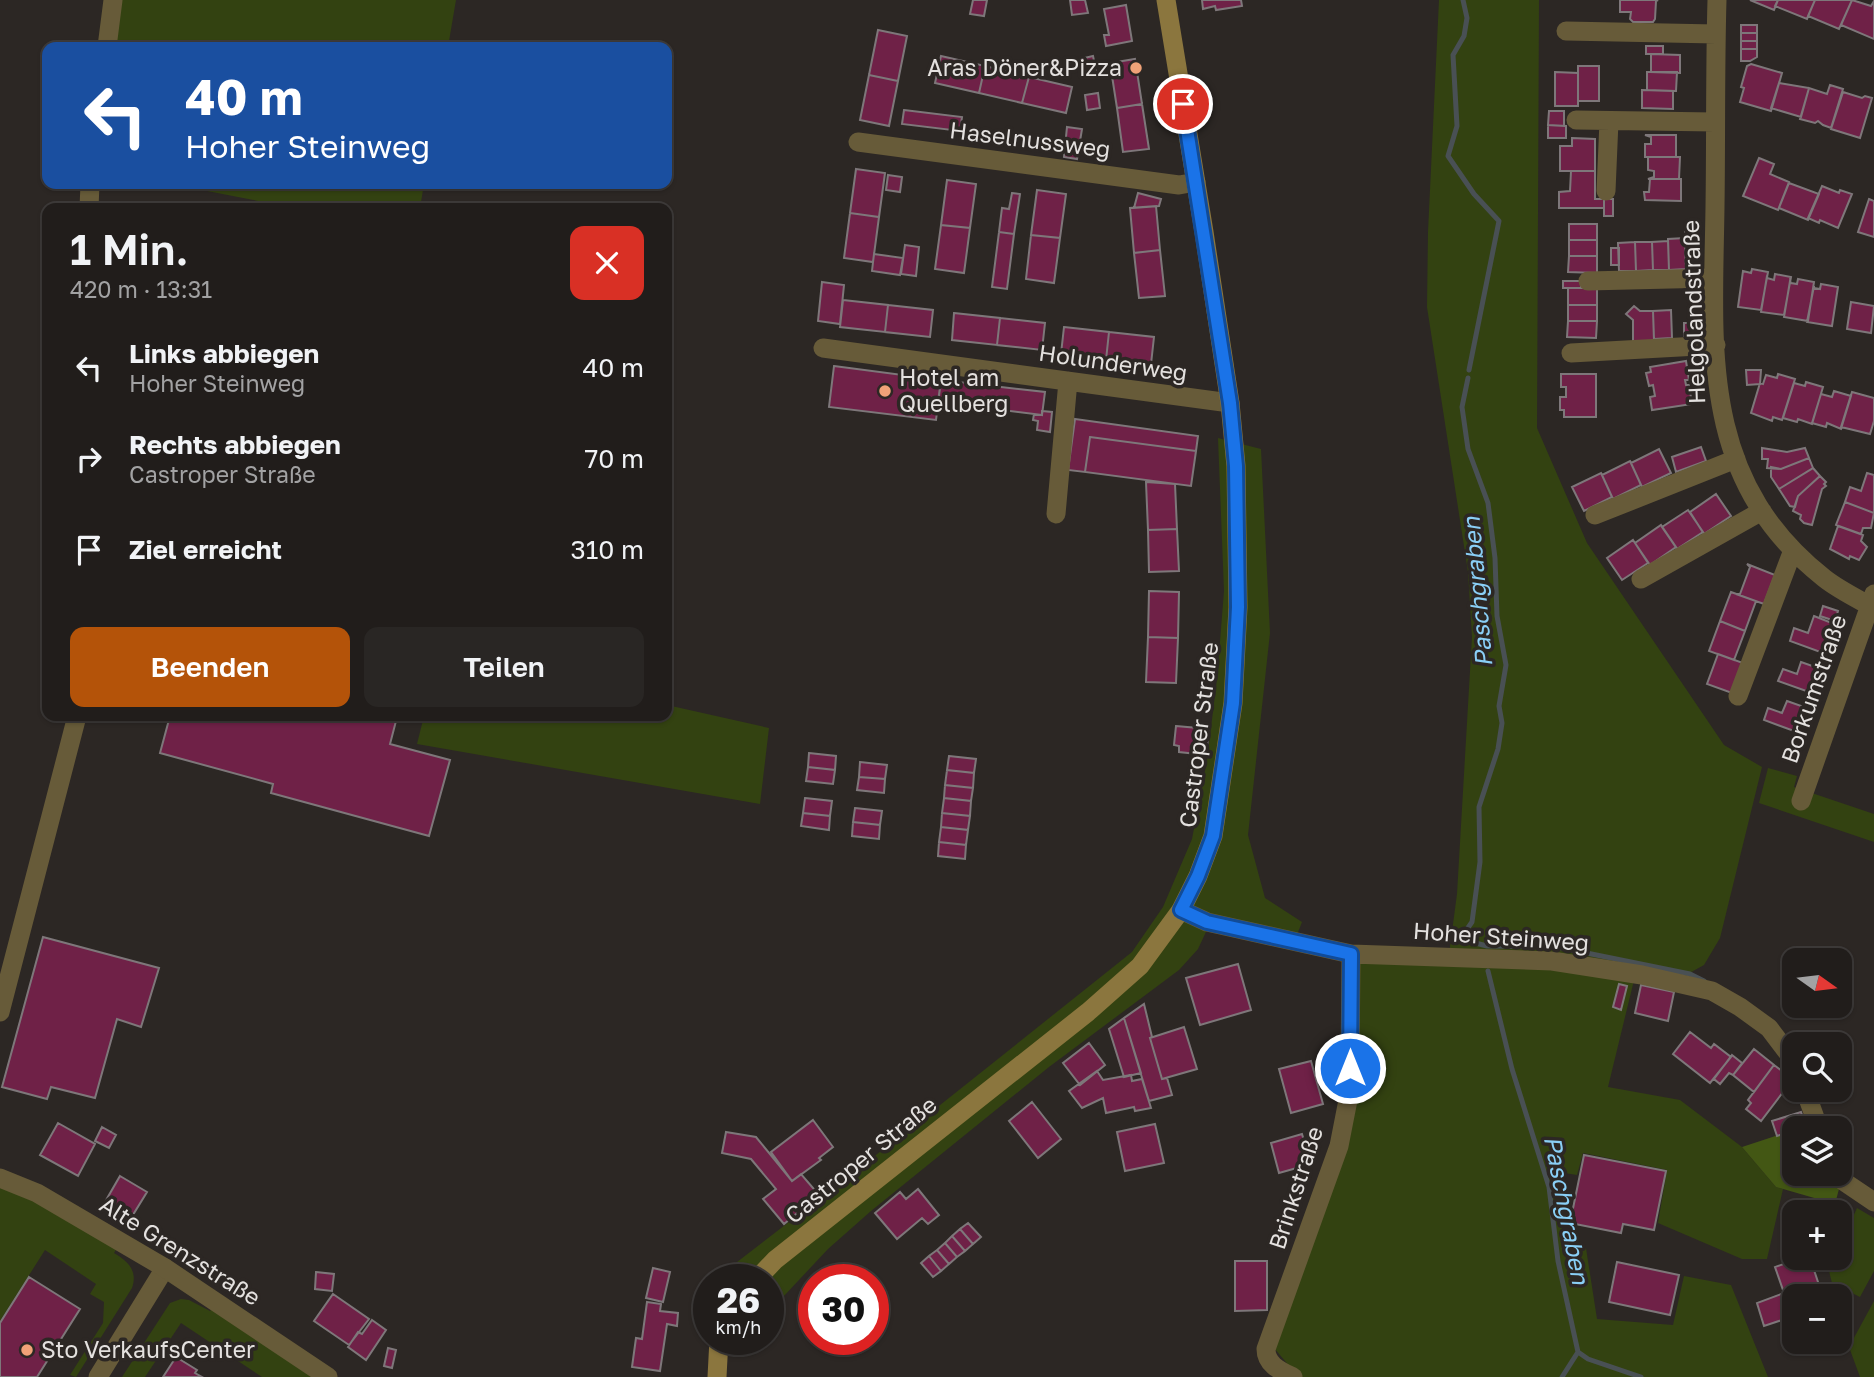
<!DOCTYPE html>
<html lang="de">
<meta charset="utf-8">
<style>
:root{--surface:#211d1b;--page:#292624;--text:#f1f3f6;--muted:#a2a2a3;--line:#3e3b3a;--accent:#b45309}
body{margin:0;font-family:"Golos Text",sans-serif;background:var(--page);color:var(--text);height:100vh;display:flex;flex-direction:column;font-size:26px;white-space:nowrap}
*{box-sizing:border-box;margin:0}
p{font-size:23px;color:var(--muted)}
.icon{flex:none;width:38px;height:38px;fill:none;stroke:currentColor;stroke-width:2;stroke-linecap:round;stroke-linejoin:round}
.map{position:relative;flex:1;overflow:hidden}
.side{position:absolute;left:42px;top:203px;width:630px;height:518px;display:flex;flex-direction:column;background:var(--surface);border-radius:14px;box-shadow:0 2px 5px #0004,0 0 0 2px var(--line)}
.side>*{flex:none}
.guide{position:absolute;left:42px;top:42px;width:630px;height:147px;border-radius:14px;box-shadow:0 2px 5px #0004,0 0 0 2px var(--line);background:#1a4fa0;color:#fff;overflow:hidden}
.needle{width:46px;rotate:104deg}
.tools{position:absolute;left:1782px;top:948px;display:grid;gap:14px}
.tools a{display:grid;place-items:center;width:70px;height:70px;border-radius:14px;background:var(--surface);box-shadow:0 2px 5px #0004,0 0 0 2px var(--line);font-size:35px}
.speed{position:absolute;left:693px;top:1264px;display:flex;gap:14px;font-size:35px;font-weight:700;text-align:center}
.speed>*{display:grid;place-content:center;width:91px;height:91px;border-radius:50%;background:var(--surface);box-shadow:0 2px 5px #0004,0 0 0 2px var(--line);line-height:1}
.speed small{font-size:18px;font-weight:400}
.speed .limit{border:10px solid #d22;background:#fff;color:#111}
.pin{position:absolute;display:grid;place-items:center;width:60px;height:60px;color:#fff;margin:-30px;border:4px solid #fff;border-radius:50%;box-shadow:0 2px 7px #0007}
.me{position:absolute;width:77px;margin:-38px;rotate:0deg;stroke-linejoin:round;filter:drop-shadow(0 0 5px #0008)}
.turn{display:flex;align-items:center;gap:24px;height:147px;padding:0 28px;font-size:32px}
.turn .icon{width:91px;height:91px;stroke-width:2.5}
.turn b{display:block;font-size:49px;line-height:60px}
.round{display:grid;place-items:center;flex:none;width:74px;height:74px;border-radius:14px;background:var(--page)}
.overview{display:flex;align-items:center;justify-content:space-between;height:119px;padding:0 28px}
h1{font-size:42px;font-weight:600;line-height:52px}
.cta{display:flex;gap:14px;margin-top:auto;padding:14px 28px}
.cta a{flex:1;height:80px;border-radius:14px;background:var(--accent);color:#fff;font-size:28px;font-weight:600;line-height:80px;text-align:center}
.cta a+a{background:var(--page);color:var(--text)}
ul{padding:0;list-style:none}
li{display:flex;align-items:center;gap:21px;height:91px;padding:0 28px}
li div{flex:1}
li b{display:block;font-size:26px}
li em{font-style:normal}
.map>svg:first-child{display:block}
.green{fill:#334211}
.forest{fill:#435714}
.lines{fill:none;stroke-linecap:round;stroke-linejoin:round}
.stream{stroke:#495054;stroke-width:5}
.building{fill:#6f2147;stroke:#7e777a;stroke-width:2}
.minor{stroke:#675b39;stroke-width:19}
.tertiary{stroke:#675b39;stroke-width:19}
.secondary{stroke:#8b763e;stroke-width:19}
.route-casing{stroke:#114b97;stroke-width:18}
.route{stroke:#1a73e8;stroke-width:12}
.poi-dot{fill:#f0a278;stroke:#2c2724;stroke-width:2.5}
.labels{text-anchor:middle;stroke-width:7;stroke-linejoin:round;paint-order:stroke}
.poi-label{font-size:23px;fill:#e4e1df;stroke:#2c2724;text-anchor:start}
.street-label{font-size:23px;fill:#e4e1df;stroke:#2c2724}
.water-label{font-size:24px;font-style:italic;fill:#8acff6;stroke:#2c2724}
</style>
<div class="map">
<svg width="1874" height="1377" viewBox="0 0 1874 1377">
<rect width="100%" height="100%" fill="#2c2724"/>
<path class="green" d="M119,0H456L448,47H112Z
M1439,0H1539L1537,428L1587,543L1724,745L1762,767L1720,938L1704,965L1684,976L1449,954L1457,894L1472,637L1468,572L1427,307L1428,232Z
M171,184H424L420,208H294Z
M1218,438L1261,449L1270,633L1248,835L1265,898L1302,922L1295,940L1212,919L1198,949L1179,970L1049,1067L871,1211L828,1249L768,1313V1279H715L920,1121L1132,952L1163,907L1192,839L1207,760L1217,679L1224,591Z
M667,705L769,728L760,804L417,744L424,716H667Z
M1768,768L1797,776L1794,787L1874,814V842L1759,803Z
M1352,956L1635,976L1608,1087L1680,1100L1742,1147L1776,1187L1783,1189L1767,1259H1742L1658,1223L1667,1170L1583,1153L1577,1175L1558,1172L1564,1244L1586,1248L1597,1319L1673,1325L1684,1276L1731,1285L1768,1377H1302L1296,1374L1274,1348L1342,1148Z
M0,1187L35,1202L117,1248L114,1253C128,1261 138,1271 132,1288L76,1377L70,1375L103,1323L104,1302L90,1294L96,1284L45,1250L0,1321Z
M1857,1208L1874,1218V1271L1860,1297L1832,1283L1829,1271L1835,1258H1839V1248Z
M181,1299L189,1300L210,1311L214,1306L314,1377H262L181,1323L145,1377H122L170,1303Z
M1874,1301V1377H1860L1849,1347Z"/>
<path class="forest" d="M1794,1130V1174H1827L1839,1189L1835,1204L1776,1187L1742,1147Z"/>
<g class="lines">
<path class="stream" d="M1463,0L1467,18L1464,36L1453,55L1457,126L1448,156L1474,194L1499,221L1469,370
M1468,378L1462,407L1468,449L1488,503L1495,558L1497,616L1506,665L1499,706L1502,723L1498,749L1479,807L1480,862L1472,922L1460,939L1487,946L1557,947L1690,974L1704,981
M1488,971L1512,1069L1549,1187L1558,1261L1578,1352L1588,1359L1641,1377
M1562,1377L1578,1352"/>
</g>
<path class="building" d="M973,0H987L984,16L970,14Z
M1070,0H1085L1088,13L1072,15Z
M1202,0H1241L1242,6L1216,10L1215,6L1203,9Z
M1620,0H1658L1656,1L1655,19L1653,22H1633L1630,19L1631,12H1620Z
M1750,0H1778L1774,10Z
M1778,0H1815L1807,19L1775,6Z
M1815,0H1852L1839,29L1808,16Z
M1852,0L1871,6L1874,1V39L1841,25Z
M1126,5L1132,41L1106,46L1104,35H1109L1104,9Z
M1741,25H1757V33H1741Z
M878,30L907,36L898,81L869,75Z
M1741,33H1757V41H1741Z
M1741,41H1757V49H1741Z
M1646,46H1663V54H1646Z
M1741,49H1757V57L1750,61H1741Z
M1651,54L1680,55V73L1651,72Z
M941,56L985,66L979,93L935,83Z
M1093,56L1096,70L1082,73L1080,59Z
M1135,59L1142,104L1117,108L1110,63Z
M1751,64L1782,73L1771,111L1740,102L1744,88L1741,87L1747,66Z
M985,66L1029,77L1022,103L979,93Z
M1578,66H1599V101H1578Z
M1555,72L1578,73V106H1555Z
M1647,72H1677L1676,91L1647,90Z
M869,75L898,81L889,126L860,120Z
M1029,77L1072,87L1066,113L1022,103Z
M1779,83L1809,88L1801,117L1771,108Z
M1830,85L1843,89L1831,128L1823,125L1818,121L1815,123L1800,119L1809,88L1827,94Z
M1642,90L1673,91V109L1642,108Z
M1843,92L1862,98L1865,96L1872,98L1860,138L1831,129Z
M1098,93L1100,108L1087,110L1085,95Z
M1142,104L1149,149L1123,152L1117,108Z
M904,110L962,117L960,131L902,124Z
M1549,111H1564V126L1548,125Z
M1548,125L1566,126V138H1548Z
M1067,127L1082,129L1077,159L1064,157Z
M1645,135H1676V157H1645V144H1651V137Z
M1572,138L1595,139V171H1560V146H1572Z
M1648,157H1680L1679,179H1648L1654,177V171L1648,170Z
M1759,158L1774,164L1770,174L1789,182L1778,210L1743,196Z
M856,169L885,173L879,217L850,213Z
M1571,171H1595V199H1604V208H1559V192L1570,191Z
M888,175L902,177L900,192L886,190Z
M1650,179H1681V201L1645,200L1644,192H1649Z
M947,180L976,184L970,228L941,225Z
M1789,183L1819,194L1808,220L1779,208Z
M1822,186L1839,193L1840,190L1852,194L1838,228L1820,220L1819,223L1808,218Z
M1037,190L1066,194L1060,238L1031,235Z
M1012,193L1020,194L1014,234L999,232L1002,208L1009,209Z
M1138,193L1161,199L1159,206L1134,208Z
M1604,199H1613V216H1604Z
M1869,199L1874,201V237L1858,232Z
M1156,206L1160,250L1134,253L1130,208Z
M850,213L879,217L873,262L844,258Z
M1569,224H1597V240H1569Z
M941,225L970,228L964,273L935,269Z
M1685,231H1693V252H1686Z
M999,232L1014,234L1007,289L992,287Z
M1031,235L1060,238L1054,283L1026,279Z
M1685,238L1686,269L1669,270L1668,239Z
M1569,240H1597V256H1569Z
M1668,241L1669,270H1653L1652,242Z
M1635,242L1636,271H1619L1618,243Z
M1635,242H1652L1653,270L1636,271Z
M905,245L919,247L916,276L901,274Z
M1611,248H1619V265H1611Z
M1160,250L1165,296L1139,298L1134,253Z
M874,254L903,258L900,275L872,271Z
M1569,256H1597V273L1568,272Z
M1752,269L1768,272L1761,310L1738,307L1743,271L1751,273Z
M1775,274L1791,277L1784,315L1761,312L1767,276V278L1774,280Z
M1798,279L1814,282L1808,321L1784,317L1790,281L1791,283L1797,284Z
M1563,281H1581V288H1563Z
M822,282L844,285L840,324L818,321Z
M1821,284L1838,287L1832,326L1807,322L1814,286V288L1820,289Z
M1568,288H1597V305H1568Z
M843,300L888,305L885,332L840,327Z
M1851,302L1874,306L1871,333L1847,329Z
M888,305L933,310L930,337L885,332Z
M1568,305H1597V321H1568Z
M1634,306L1640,311H1653L1654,341H1633V320L1626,314Z
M1671,310L1672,338L1654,339L1653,311Z
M954,313L1000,318L997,345L952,340Z
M1000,318L1045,323L1042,350L997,345Z
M1568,321H1597L1596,338L1567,337Z
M1684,323H1697L1698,336H1684Z
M1064,327L1109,332L1106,360L1061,354Z
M1109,332L1154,337L1151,364L1106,360Z
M1686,361L1689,380H1685L1686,385H1689L1692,404L1652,410L1650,397L1655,396L1653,385L1649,386L1646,373L1651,372L1650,367Z
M834,366L941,380L936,420L829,407Z
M1746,370H1761L1760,384L1747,385Z
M1561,374H1596V417H1564V410H1560V397H1566V387H1561Z
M1778,374L1795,379L1782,420L1773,417L1772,421L1751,413L1760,383L1763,384L1766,375L1777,378Z
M941,380L1045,392L1042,415L938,402Z
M1806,382L1823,387L1812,424L1798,419L1797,422L1783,418L1794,383L1805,386Z
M1834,391L1851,396L1841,429L1827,423L1826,427L1812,423L1821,394L1832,397Z
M1852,392L1874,398V421L1870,434L1841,427Z
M1042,411L1052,412L1050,432L1037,430L1038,421L1033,420L1034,414L1042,415Z
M1075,419L1198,436L1196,451L1090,437L1085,472L1068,470Z
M1090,437L1196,451L1191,486L1085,472Z
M1701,447L1706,461L1676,472L1672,457Z
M1762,448L1787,452L1805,448L1809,458L1781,469L1767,468L1768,459H1762Z
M1659,449L1671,473L1642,487L1631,463Z
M1809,458L1813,468L1779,489L1771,477V467L1781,469Z
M1630,461L1641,485L1613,499L1602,475Z
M1813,468L1820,476L1798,496L1795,507L1790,506L1779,489Z
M1601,473L1612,497L1584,511L1572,487Z
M1867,473L1874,475V513L1845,502L1850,487L1861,491Z
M1820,476L1826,482L1824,484L1826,486L1822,489L1812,525L1804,523L1800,519L1801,515L1793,511L1798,496Z
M1146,482L1175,484L1177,529L1148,530Z
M1716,494L1731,516L1704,534L1690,512Z
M1845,502L1874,513L1871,528H1863L1861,534L1836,525Z
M1688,510L1703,532L1677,549L1662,527Z
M1661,525L1676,547L1650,565L1635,543Z
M1838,526L1863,535L1861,541L1867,547L1859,560L1850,556L1849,559L1830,549Z
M1177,529L1179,571L1149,572L1148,530Z
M1633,540L1648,563L1622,580L1607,558Z
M1747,564L1775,575L1764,604L1736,594H1740L1750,567Z
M1149,591L1179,592L1178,638L1148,637Z
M1731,592L1756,601L1745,631L1720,621Z
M1823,606L1838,611L1835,621L1820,616Z
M1814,616L1837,625L1831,642L1827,641L1823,653L1790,641L1794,628L1808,633Z
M1720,621L1745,631L1734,660L1709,651Z
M1148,637L1178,638L1176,683L1146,682Z
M1718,654L1743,663L1732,693L1707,684Z
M1801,662L1821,669L1816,682L1813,681L1809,692L1778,681L1783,669L1797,674Z
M1787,701L1807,708L1801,722L1798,721L1794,731L1764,720L1768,708L1782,713Z
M170,716H375L396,721L390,744L450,760L429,836L271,793L273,784L160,753Z
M1176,726L1209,729L1206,755L1179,752V746L1174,745Z
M809,753L836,756L835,770L808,767Z
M949,756L976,759L974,773L947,770Z
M860,762L887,765L885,779L859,777Z
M808,767L835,770L833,784L806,781Z
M947,770L974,773L973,788L945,785Z
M859,777L885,779L884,793L857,790Z
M945,785L973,788L971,801L944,798Z
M805,798L832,801L830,816L803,813Z
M944,798L971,801L970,816L942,813Z
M855,808L882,811L880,825L853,822Z
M803,813L830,816L829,830L801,826Z
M942,813L970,816L968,830L941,827Z
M853,822L880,825L879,839L852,836Z
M941,827L968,830L966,845L939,842Z
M939,842L966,845L965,859L938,856Z
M43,937L159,968L141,1027L117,1019L95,1098L51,1087L47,1099L2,1087Z
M1238,964L1251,1010L1200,1025L1186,978Z
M1619,984L1627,986L1621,1010L1613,1007Z
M1641,985L1674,992L1668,1021L1635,1013Z
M1144,1004L1152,1037L1150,1038L1162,1079L1167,1078L1172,1095L1149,1101L1124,1018Z
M1124,1018L1141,1073L1124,1077L1109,1029Z
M1184,1027L1197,1069L1162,1079L1150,1038Z
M1690,1032L1711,1048L1714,1044L1731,1057L1710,1083L1673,1054Z
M1089,1043L1105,1065L1080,1085L1063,1063Z
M1754,1049L1774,1065L1754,1092L1733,1075Z
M1732,1055L1742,1063L1733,1075L1729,1073L1720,1084L1714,1079Z
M1311,1061L1323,1104L1291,1113L1279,1069Z
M1774,1065L1793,1079L1761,1121L1746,1109L1751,1103L1748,1100Z
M1097,1071L1103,1080L1131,1075L1132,1081L1142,1079L1151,1108L1135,1111L1134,1107L1106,1113L1103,1098L1082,1108L1069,1091Z
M1032,1102L1061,1139L1038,1158L1009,1121Z
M1801,1112L1806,1126L1777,1136L1772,1121Z
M813,1120L833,1147L819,1158L821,1160L792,1181L771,1152Z
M58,1123L95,1144L78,1176L40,1155Z
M1155,1124L1164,1163L1125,1171L1117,1132Z
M102,1127L116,1135L109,1148L95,1141Z
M726,1132L756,1137L792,1181L801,1174L819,1195L784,1224L763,1199L776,1189L751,1159L722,1153Z
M1302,1134L1311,1164L1279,1173L1271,1143Z
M1584,1155L1666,1171L1654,1230L1623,1224L1621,1233L1570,1223Z
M120,1176L147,1192L131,1218L105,1202Z
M918,1189L939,1215L928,1224L922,1218L897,1239L875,1213L900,1192L906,1199Z
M968,1223L981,1237L973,1244L960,1229Z
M960,1229L973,1244L965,1251L952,1236Z
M952,1236L965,1251L957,1257L945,1243Z
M945,1243L957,1257L949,1264L937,1250Z
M937,1250L949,1264L941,1271L929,1256Z
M929,1256L941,1271L933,1277L921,1263Z
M1801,1258H1810L1823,1297H1794V1316L1764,1326L1757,1303L1784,1293L1775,1267Z
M1235,1261H1267V1310L1235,1311Z
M1617,1262L1679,1275L1670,1315L1609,1302Z
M653,1268L670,1272L663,1302L646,1298Z
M316,1272L334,1274L332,1291L315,1289Z
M29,1277L80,1309L37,1377H0V1323Z
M333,1294L369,1319L349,1345L314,1321Z
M647,1302L661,1304L660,1311L678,1313L677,1326L667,1324L660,1371L632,1367L636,1338L642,1339Z
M372,1320L386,1330L366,1360L348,1347L358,1332L362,1334Z
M388,1348L396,1350L392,1368L384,1366Z
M176,1357L197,1370L195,1373L202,1377H163Z"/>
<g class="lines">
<path class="minor" d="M1717,0C1715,69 1716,138 1715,207C1713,350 1699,479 1824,578C1839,590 1858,599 1874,608
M1566,31L1716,34
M107,47L113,0
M1576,120L1715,122
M858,142L1179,185L1196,182
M1606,191L1609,121
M89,208L90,184
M1588,281L1713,278
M823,348L1230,403
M1571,353L1716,345
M1056,514L1068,381
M1595,515L1736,459
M1641,579L1762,511
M1738,696L1793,550
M1801,801L1874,594
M1181,910L1207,922L1351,954L1552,961L1642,975L1712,991L1740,1007L1769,1028L1794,1061
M0,1012L77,716
M1805,1090L1819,1129
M1839,1174L1843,1181L1874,1202
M98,1377L165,1268
M1293,1377C1281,1371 1266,1365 1266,1349L1339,1146L1349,1095L1350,1069L1351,954"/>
<path class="tertiary" d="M0,1178L37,1193L165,1268L328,1377"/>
<path class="secondary" d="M757,1279L775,1260L1088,1012L1140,966L1181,910L1198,876L1213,836L1233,703L1238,607L1236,466L1230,403L1204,232L1166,0
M717,1377L719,1339"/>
</g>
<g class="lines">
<g class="route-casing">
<path id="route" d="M1183,104L1230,403L1236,466L1238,607L1233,703L1213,836L1198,876L1181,910L1207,922L1351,954L1350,1068"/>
</g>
<use href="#route" class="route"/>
</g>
<g class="poi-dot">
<circle cx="1136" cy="68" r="7"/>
<circle cx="885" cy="391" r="7"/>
<circle cx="27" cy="1350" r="7"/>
</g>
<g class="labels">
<g class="poi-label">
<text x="1122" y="76" text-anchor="end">Aras Döner&amp;Pizza</text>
<text x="899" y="386">Hotel am<tspan x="899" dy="26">Quellberg</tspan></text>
<text x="41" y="1358">Sto VerkaufsCenter</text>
</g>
<g class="street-label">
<text transform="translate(1030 140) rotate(7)" y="8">Haselnussweg</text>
<text transform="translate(1694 312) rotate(-92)" y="8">Helgolandstraße</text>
<text transform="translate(1113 363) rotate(8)" y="8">Holunderweg</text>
<text transform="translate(1814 689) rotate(-71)" y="8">Borkumstraße</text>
<text transform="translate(1199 735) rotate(-83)" y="8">Castroper Straße</text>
<text transform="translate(1501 937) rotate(4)" y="8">Hoher Steinweg</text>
<text transform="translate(861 1160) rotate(-39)" y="8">Castroper Straße</text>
<text transform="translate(1296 1188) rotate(-72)" y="8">Brinkstraße</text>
<text transform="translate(180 1251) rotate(32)" y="8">Alte Grenzstraße</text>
</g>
<g class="water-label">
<text transform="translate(1478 592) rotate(-95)" y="8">Paschgraben</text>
<text transform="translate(1566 1210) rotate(79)" y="8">Paschgraben</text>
</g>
</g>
</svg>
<div class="tools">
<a><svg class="needle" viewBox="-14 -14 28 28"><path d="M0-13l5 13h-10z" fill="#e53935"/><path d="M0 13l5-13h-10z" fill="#a2a2a3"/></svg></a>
<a><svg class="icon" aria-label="search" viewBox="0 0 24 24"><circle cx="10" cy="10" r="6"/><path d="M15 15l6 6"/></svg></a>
<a><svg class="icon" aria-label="layers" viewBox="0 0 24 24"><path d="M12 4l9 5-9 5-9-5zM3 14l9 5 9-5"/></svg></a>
<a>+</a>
<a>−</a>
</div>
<div class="speed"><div>26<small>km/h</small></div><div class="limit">30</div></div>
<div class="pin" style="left:1183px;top:104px;background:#d93025"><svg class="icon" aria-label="arrive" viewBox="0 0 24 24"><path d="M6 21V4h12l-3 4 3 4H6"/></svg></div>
<svg class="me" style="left:1350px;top:1068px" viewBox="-20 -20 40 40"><circle r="17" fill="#1a73e8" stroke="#fff" stroke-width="3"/><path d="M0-11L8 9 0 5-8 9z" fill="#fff"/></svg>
<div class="guide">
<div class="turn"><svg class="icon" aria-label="left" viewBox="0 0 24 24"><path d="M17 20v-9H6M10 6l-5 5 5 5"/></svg><div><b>40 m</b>Hoher Steinweg</div></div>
</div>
<section class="side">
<div class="overview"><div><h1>1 Min.</h1><p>420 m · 13:31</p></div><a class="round" style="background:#d93025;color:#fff"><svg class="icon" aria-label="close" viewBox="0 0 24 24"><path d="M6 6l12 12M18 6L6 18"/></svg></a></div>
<ul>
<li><svg class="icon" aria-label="left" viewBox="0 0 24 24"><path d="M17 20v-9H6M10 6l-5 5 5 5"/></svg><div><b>Links abbiegen</b><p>Hoher Steinweg</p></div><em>40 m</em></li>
<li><svg class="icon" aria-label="right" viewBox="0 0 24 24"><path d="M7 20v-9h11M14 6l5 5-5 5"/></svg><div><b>Rechts abbiegen</b><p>Castroper Straße</p></div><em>70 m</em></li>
<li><svg class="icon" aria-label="arrive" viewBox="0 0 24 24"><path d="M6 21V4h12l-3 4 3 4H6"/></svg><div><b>Ziel erreicht</b></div><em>310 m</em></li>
</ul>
<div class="cta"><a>Beenden</a><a>Teilen</a></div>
</section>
</div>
